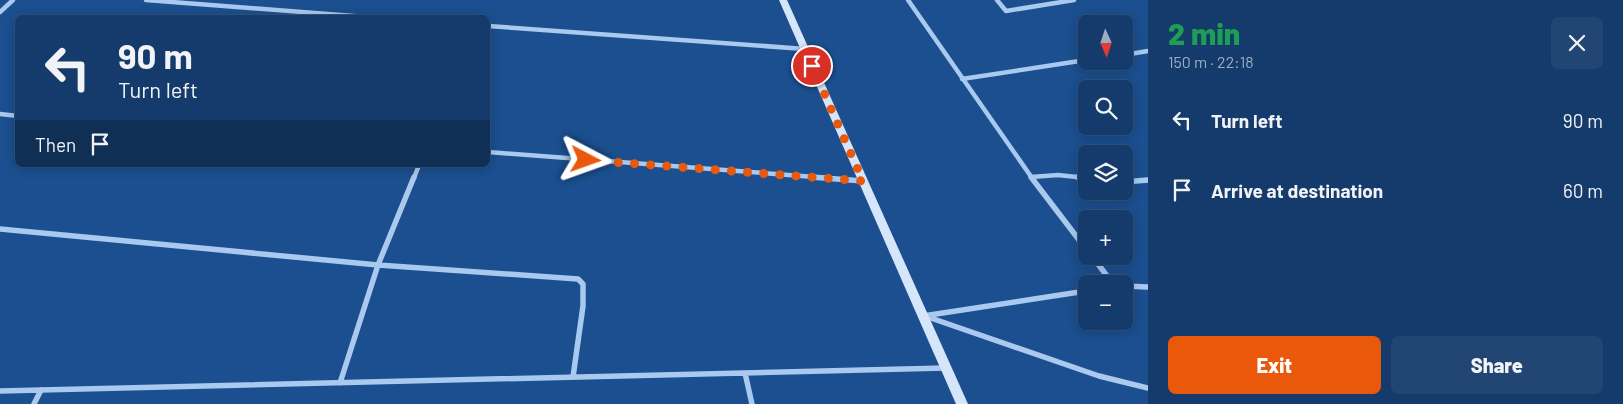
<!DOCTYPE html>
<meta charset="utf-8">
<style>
:root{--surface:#143b6b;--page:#214673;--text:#f1f3f6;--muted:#9dadc1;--line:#33557e;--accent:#ea580c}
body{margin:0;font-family:Barlow,sans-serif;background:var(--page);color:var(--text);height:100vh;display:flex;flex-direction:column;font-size:19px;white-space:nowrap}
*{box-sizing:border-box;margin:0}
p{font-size:16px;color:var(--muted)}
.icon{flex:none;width:28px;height:28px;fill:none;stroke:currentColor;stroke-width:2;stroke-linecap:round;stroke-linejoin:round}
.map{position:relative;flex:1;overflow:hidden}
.details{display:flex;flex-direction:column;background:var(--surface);width:475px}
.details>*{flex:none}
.banner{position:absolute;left:15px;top:15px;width:475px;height:152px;border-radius:8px;box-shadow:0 2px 12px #0003,0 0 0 1px var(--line);background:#143b6b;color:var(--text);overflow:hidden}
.needle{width:32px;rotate:177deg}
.tools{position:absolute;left:1078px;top:15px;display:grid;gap:10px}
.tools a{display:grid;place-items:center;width:55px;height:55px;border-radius:8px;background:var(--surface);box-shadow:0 2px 12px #0003,0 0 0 1px var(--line);font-size:25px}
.pin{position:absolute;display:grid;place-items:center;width:42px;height:42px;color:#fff;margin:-21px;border:2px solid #fff;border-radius:50%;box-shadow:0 1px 5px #0007}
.me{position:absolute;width:55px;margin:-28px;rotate:94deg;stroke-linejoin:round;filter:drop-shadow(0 0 4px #0008)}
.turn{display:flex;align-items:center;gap:18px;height:105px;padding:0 20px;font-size:22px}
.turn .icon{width:65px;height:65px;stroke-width:2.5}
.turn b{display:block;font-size:35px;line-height:42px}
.then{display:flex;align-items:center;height:48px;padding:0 20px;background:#0003;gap:10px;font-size:19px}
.round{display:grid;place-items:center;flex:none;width:52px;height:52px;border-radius:8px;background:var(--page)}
.summary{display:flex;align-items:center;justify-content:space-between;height:85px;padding:0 20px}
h1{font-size:30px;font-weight:800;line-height:38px;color:#1e9e55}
.button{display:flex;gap:10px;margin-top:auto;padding:10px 20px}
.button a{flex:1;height:58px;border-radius:8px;background:var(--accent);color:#fff;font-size:20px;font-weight:800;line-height:58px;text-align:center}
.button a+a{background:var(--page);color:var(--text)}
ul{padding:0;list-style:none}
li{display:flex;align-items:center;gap:15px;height:70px;padding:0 20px}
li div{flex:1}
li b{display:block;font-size:19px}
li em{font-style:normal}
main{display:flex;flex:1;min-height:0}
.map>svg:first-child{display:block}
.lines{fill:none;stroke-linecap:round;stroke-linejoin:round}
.street-far1{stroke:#a9c9ee;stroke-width:4.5}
.street{stroke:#a9c9ee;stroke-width:5.5}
.secondary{fill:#d6e6fa;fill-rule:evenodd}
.route{stroke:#ea580c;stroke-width:9;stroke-dasharray:0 16.2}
</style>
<main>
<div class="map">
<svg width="1148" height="404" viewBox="0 0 1148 404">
<rect width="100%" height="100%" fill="#1b4f8f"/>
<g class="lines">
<path class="street-far1" d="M146,0L379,18
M908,0L1032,178
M997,0L1006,11L1074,0
M0,12L13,0
M488,26L805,49
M1124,55L1148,51
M962,79L1086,60
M0,114L18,116
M488,152L828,178
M1031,177L1058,175L1086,178
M414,178L419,165"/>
<path class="street" d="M811,177L863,181
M1031,177L1086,249
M1077,177L1086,178
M1124,182L1148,180
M0,229L378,265L578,279L583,284V306L573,377
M1092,256L1113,284
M1124,286L1148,287
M923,316L1086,291
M925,316L1099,376L1148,388
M745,373L752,404
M340,383L378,265L414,177
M0,391L945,368
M34,404L41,390"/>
<path class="secondary" d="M779,0H787L968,404H956Z"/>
</g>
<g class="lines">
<path class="route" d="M586,160L863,181L812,66"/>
</g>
</svg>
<div class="tools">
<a><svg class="needle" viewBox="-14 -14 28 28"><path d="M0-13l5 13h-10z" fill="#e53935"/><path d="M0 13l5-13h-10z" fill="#9dadc1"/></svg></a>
<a><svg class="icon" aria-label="search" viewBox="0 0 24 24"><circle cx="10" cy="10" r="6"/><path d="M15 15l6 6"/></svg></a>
<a><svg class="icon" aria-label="layers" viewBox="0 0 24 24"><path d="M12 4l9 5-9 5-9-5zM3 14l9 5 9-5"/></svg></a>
<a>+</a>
<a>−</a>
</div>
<div class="pin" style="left:812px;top:66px;background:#d93025"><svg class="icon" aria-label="arrive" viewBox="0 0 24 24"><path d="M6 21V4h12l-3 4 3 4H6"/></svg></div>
<svg class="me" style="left:586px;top:160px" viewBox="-20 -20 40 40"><path d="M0-17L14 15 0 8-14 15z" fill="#ea580c" stroke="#fff" stroke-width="4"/></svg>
<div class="banner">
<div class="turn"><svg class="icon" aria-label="left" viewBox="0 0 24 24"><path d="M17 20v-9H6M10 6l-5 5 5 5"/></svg><div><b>90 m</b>Turn left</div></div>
<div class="then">Then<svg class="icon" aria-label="arrive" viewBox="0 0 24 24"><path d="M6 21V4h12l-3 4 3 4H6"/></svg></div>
</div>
</div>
<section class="details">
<div class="summary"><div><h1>2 min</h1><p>150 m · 22:18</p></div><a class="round"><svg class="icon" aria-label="close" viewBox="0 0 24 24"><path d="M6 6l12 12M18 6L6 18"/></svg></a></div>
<ul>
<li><svg class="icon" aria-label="left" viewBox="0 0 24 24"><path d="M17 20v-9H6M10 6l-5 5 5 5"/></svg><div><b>Turn left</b></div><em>90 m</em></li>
<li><svg class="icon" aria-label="arrive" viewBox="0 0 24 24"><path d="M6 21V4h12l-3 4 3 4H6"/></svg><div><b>Arrive at destination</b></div><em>60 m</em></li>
</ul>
<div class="button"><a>Exit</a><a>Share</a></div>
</section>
</main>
